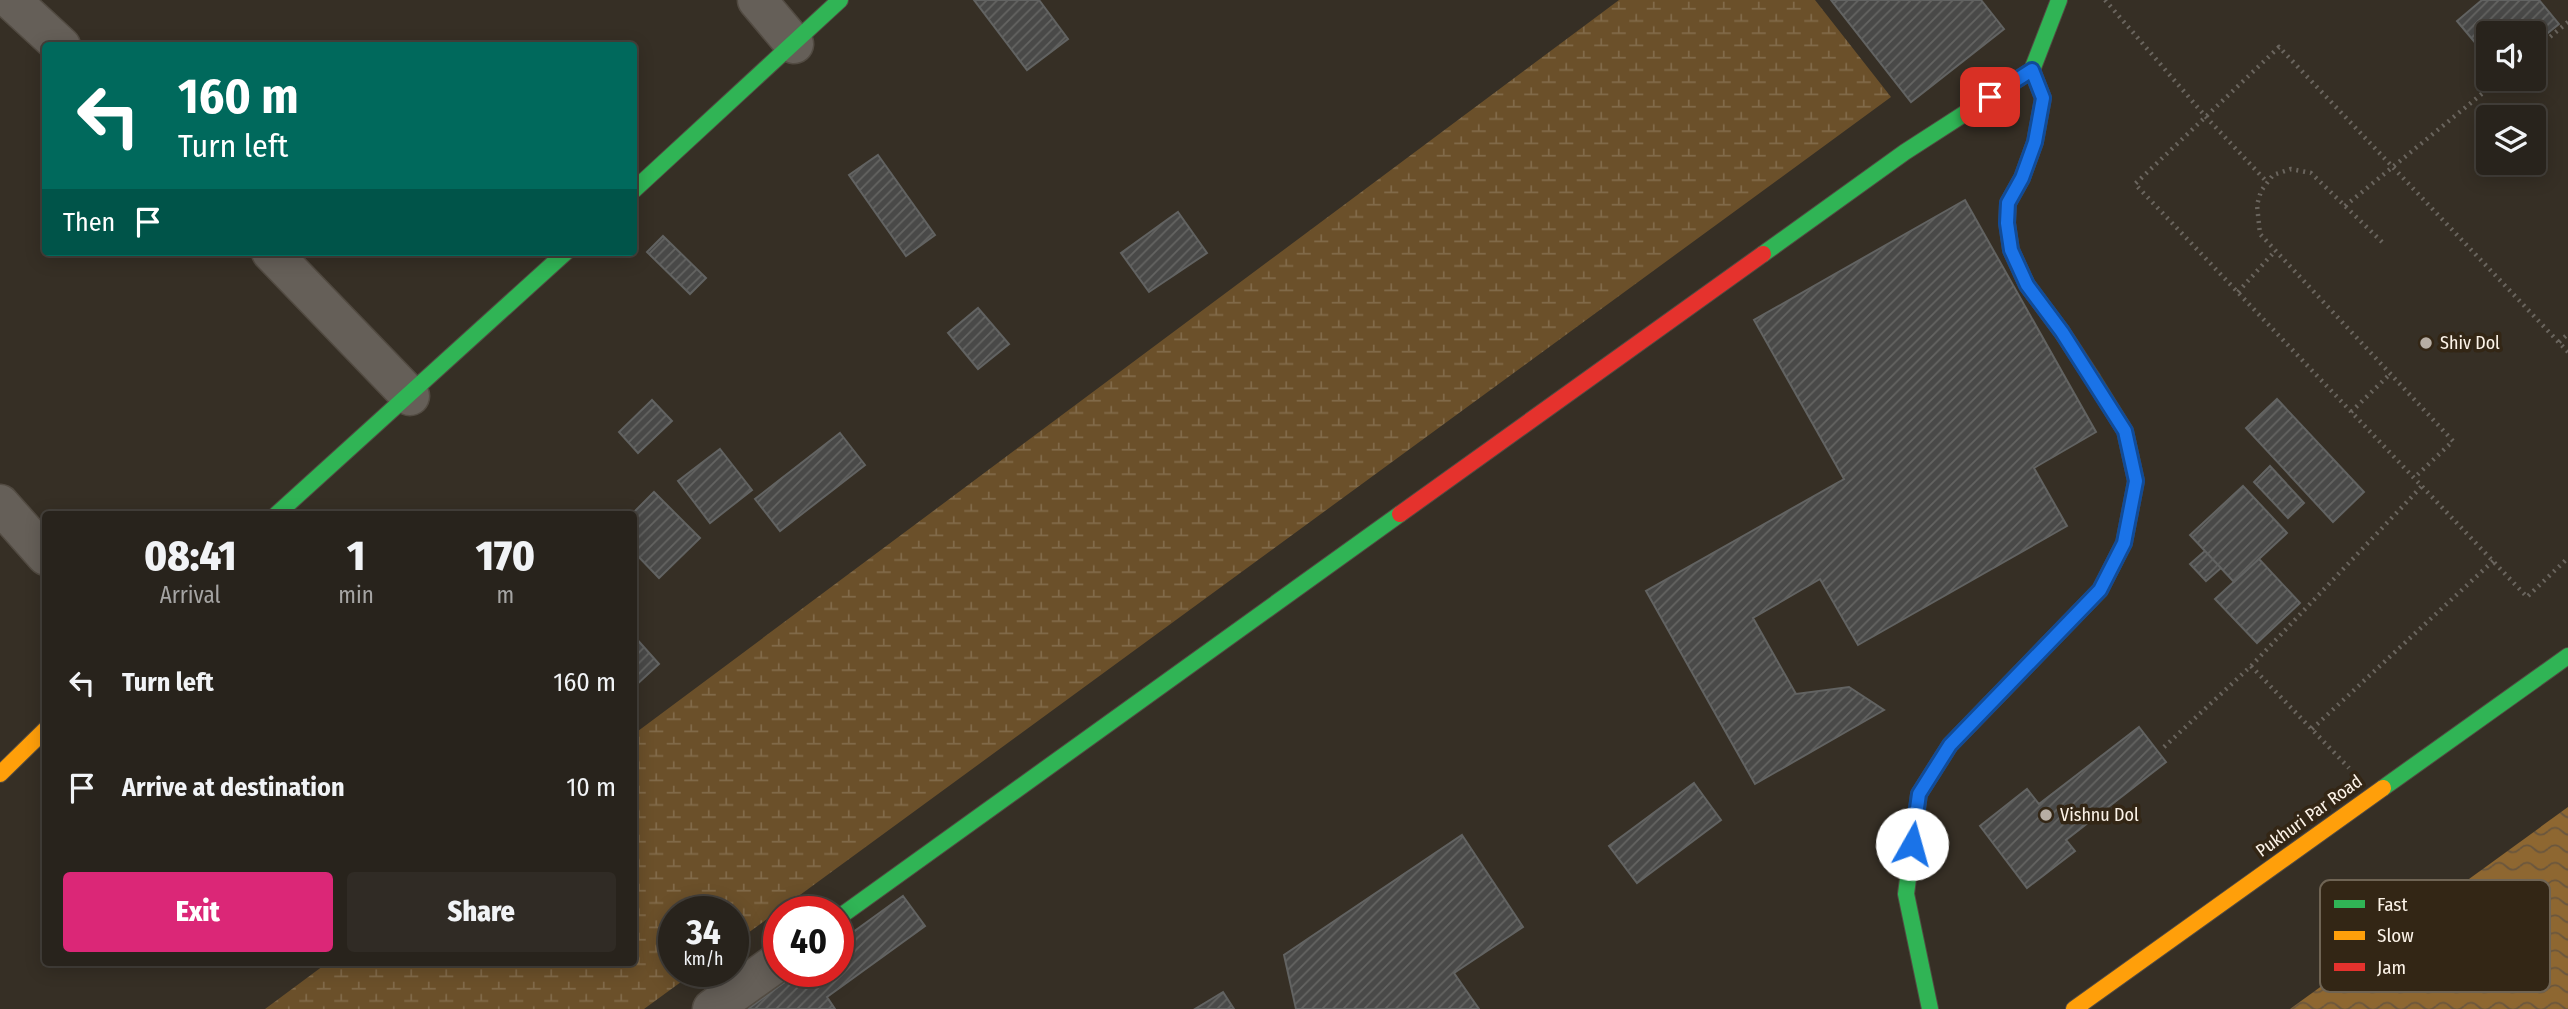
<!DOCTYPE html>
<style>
:root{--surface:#28231c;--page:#302b25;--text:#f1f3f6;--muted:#a5a4a3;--line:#44403b;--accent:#db2777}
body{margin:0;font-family:"Fira Sans Condensed",sans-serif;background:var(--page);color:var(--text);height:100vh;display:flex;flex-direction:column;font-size:26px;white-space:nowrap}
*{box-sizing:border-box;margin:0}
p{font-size:23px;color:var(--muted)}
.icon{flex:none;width:38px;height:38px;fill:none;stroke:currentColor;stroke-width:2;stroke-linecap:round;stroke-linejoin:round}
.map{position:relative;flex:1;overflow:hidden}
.details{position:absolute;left:42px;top:511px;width:595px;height:455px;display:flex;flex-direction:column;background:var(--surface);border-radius:7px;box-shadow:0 4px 18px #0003,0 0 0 2px var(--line)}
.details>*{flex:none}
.banner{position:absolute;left:42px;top:42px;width:595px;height:214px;border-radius:7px;box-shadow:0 4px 18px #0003,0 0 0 2px var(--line);background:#00695c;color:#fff;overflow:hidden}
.buttons{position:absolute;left:2476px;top:21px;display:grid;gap:14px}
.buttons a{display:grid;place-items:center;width:70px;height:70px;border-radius:7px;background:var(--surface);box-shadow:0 4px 18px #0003,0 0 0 2px var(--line);font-size:35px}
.speed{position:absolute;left:658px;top:896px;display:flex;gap:14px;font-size:35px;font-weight:700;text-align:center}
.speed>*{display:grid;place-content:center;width:91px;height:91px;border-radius:50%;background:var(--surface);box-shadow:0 4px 18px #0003,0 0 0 2px var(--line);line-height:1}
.speed small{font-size:18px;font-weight:400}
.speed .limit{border:10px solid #d22;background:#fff;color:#111}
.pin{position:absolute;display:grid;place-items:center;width:60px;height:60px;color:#fff;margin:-30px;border-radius:14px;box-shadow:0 4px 10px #0006}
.me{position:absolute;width:77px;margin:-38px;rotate:7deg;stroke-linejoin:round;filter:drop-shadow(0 0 5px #0008)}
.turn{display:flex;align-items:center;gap:24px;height:147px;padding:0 21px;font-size:32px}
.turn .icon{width:91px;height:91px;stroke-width:2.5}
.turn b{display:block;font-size:49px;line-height:60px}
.then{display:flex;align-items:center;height:66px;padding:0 21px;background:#0003;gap:14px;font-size:26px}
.eta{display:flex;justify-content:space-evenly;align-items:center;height:119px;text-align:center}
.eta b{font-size:42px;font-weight:800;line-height:49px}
.cta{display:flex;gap:14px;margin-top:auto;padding:14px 21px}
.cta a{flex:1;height:80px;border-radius:7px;background:var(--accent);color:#fff;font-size:28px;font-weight:800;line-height:80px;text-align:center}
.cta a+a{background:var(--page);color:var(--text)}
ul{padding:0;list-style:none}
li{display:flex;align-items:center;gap:21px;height:105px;padding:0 21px}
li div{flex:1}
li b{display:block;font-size:26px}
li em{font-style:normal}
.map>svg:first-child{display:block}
.wetland{fill:url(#wetland-marsh)}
.water{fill:url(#water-waves)}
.building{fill:url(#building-hatch);stroke:#626362;stroke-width:2}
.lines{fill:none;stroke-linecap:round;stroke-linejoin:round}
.street-casing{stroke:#524b42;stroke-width:41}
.fast-casing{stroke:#524b42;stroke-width:18}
.slow-casing{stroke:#524b42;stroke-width:18}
.jam-casing{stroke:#524b42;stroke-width:18}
.path{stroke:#6a655e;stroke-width:4.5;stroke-dasharray:2 5;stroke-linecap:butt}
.street{stroke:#655f58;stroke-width:38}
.fast{stroke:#30b455;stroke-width:16}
.slow{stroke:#ff9f0a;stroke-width:16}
.jam{stroke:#e5322d;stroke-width:16}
.route-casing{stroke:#114b97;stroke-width:18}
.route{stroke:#1a73e8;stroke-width:12}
.poi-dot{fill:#b7aea4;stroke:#332615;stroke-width:2.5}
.labels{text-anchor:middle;stroke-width:7;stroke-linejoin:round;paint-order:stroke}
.poi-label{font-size:18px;fill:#fcf3e8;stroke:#332615;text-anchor:start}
.street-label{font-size:18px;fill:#fcf3e8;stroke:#332615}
.key{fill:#332615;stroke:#6f6454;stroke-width:2}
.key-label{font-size:19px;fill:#fcf3e8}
</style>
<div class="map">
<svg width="2568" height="1009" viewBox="0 0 2568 1009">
<defs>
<pattern id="wetland-marsh" width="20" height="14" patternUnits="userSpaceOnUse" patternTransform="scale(1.75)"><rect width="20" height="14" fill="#6b502a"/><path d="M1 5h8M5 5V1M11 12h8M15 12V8" fill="none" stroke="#816a49"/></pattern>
<pattern id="water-waves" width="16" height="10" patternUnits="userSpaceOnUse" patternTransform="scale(1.75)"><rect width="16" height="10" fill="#8e6731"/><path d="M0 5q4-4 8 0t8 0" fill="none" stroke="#6a563d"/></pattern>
<pattern id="building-hatch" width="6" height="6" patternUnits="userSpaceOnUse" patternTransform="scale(1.75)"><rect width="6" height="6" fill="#494948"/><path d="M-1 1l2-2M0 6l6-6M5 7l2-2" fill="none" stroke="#646462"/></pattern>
</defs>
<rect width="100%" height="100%" fill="#362f25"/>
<path class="wetland" d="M1619,0H1815L1891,97L733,944V912H674V971H696L644,1009H265L327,963L634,962V734Z"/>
<path class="water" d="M2568,807V1009H2290Z"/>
<path class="building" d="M974,0H1039L1068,39L1027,70Z
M1831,0H1981L2004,29L1911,102Z
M2482,0H2539L2559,24L2534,44V33H2488V58L2457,21Z
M878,155L935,235L906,256L849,175Z
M1965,200L2096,432L2034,468L2067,526L1858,645L1820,579L1753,618L1796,694L1849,687L1884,710L1755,784L1646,591L1844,479L1754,320Z
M1178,212L1207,253L1149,292L1121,253Z
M663,236L706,278L690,294L647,252Z
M978,308L1009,344L978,369L948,333Z
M2277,399L2364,492L2333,522L2246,428Z
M652,400L672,421L638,453L619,432Z
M840,433L865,465L780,531L755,499Z
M720,449L752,490L710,523L678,481Z
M2270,466L2304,503L2288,518L2254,482Z
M2243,486L2287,533L2234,582L2190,535Z
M654,492L700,538L659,578L634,552V514H632Z
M2205,551L2221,568L2206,581L2190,564Z
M2259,559L2300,603L2257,643L2215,599Z
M634,636L659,664L634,687Z
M2139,727L2166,762L2066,840L2075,851L2027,888L1980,826L2027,789L2039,804Z
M1694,783L1721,820L1637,883L1609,846Z
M1462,835L1523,927L1454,973L1479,1009H1296L1284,955Z
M903,896L925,926L827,997L835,1009H748L800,971H838V943Z
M1223,992L1234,1009H1195Z"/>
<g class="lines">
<g class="street-casing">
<path id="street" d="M11,0L61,46
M757,0L794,44
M271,252L410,396
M0,504L46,556
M712,1009L779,961"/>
</g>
<g class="fast-casing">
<path id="fast" d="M634,190L840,0
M1763,254L1905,152L2032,70L2059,0
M277,514L566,252
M2383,788L2568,656
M838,918L1400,514
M1930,1009L1906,894L1919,794L1950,745L2100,590L2124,543L2136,481L2125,431L2092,378"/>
</g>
<g class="slow-casing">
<path id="slow" d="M2032,70L2043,98L2035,142L2022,178L2008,203L2007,223L2011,250L2027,285L2062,332L2092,378
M0,774L46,729
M2074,1009L2383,788"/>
</g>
<g class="jam-casing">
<path id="jam" d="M1400,514L1763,254"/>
</g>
<path class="path" d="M2105,0L2206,117L2267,182
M2534,50L2568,22
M2345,206L2500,79
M2382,242L2311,173L2291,169L2273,175L2261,191L2257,205L2260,234L2453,441L2414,478
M2238,292L2275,251
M2559,342L2568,334
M2568,352L2279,47L2135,184L2527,597L2568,558
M2351,412L2390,374
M2251,666L2349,768
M2312,729L2493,561
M2164,747L2251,666L2422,486"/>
<use href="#street" class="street"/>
<use href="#fast" class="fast"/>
<use href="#slow" class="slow"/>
<use href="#jam" class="jam"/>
</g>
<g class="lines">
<g class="route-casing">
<path id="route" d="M1912,844L1919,794L1950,745L2100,590L2124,543L2136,481L2125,431L2062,332L2027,285L2011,250L2007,223L2008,203L2022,178L2035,142L2043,98L2032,70L1990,97"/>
</g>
<use href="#route" class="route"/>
</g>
<g class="poi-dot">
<circle cx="2426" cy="343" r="7"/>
<circle cx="2046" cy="815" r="7"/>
</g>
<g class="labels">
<g class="poi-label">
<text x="2440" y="349">Shiv Dol</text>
<text x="2060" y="821">Vishnu Dol</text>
</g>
<g class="street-label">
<text transform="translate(2309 816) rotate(-36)" y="6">Pukhuri Par Road</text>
</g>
</g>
<rect x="2320" y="880" width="230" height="112" rx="10" class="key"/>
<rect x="2334" y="900" width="31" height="8" fill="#30b455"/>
<rect x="2334" y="931" width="31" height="9" fill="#ff9f0a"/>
<rect x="2334" y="963" width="31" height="8" fill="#e5322d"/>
<g class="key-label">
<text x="2377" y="911">Fast</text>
<text x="2377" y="942">Slow</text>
<text x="2377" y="974">Jam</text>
</g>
</svg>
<div class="buttons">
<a><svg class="icon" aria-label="sound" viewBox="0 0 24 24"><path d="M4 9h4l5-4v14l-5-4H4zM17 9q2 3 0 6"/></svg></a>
<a><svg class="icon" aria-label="layers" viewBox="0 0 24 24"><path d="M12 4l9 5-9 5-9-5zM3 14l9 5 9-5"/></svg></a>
</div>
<div class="speed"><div>34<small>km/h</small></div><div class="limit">40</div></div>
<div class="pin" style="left:1990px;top:97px;background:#d93025"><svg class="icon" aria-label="arrive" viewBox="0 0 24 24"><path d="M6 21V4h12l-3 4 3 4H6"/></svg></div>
<svg class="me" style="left:1912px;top:844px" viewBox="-20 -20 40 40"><circle r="19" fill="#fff"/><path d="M0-13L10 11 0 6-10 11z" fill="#1a73e8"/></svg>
<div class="banner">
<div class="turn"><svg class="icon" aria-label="left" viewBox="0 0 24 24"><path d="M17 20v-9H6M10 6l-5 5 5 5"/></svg><div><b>160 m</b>Turn left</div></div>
<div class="then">Then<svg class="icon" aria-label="arrive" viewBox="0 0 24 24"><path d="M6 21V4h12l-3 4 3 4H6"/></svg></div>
</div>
<section class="details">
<div class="eta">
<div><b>08:41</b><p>Arrival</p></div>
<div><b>1</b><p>min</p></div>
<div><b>170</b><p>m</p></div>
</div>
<ul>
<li><svg class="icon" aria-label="left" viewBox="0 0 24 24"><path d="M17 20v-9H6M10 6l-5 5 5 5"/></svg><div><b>Turn left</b></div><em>160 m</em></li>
<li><svg class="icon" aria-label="arrive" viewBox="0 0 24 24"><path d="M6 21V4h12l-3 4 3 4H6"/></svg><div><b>Arrive at destination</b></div><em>10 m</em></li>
</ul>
<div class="cta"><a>Exit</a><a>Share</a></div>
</section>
</div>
